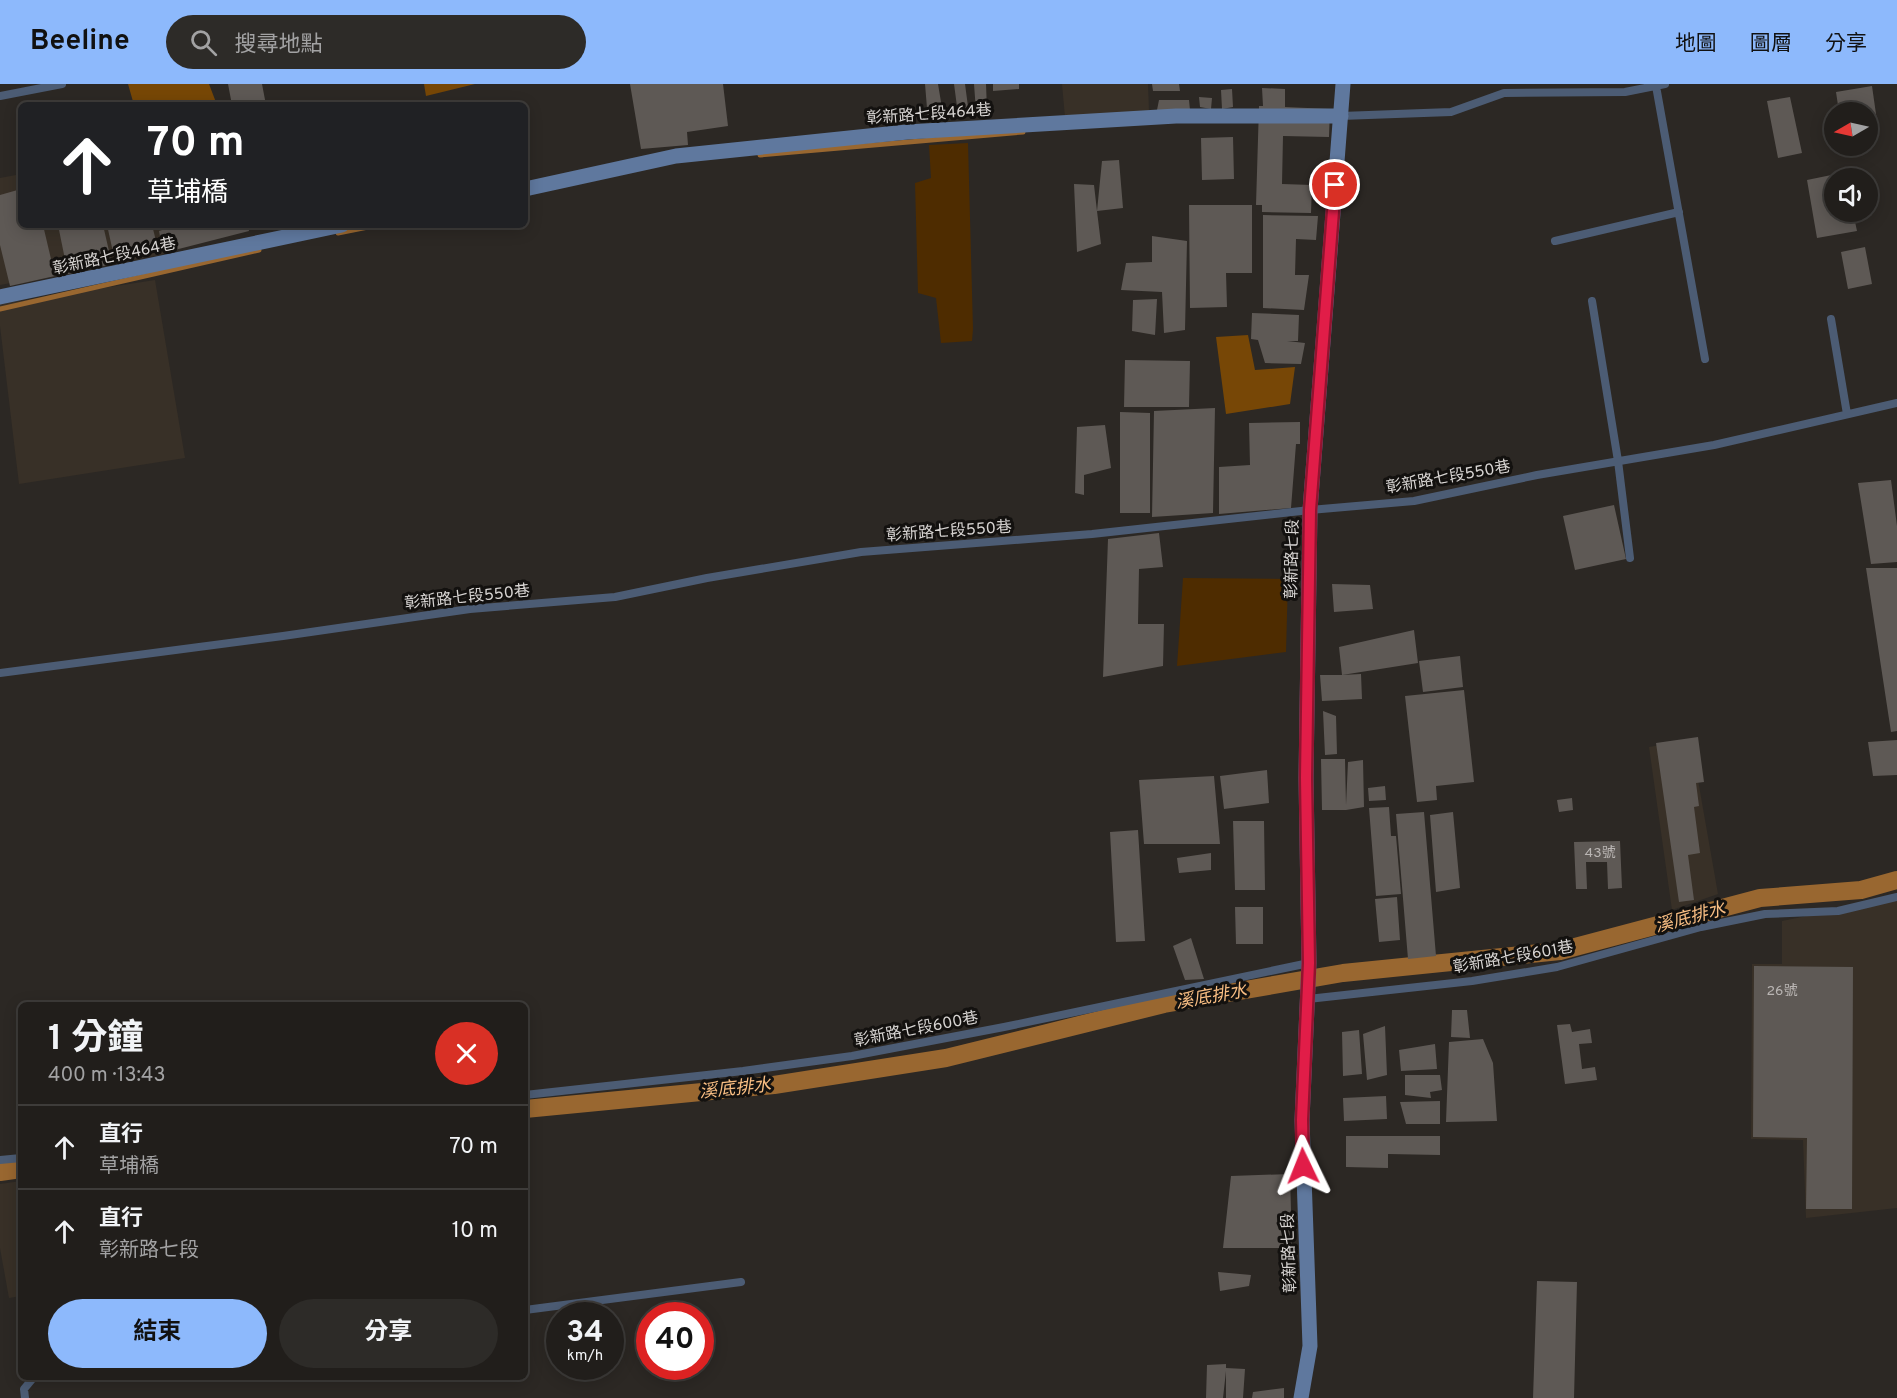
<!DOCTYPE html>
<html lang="zh-TW">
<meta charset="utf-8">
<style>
:root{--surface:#211e1b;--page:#2d2b28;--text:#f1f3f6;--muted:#a2a2a3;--line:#3e3c3a;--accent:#8db9fc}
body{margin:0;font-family:Overpass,"Noto Sans TC",sans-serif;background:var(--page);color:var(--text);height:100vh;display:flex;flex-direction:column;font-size:22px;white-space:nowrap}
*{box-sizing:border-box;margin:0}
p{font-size:20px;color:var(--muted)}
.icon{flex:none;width:33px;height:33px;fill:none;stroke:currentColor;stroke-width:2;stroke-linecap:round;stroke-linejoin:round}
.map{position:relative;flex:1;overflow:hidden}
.sheet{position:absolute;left:18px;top:918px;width:510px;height:378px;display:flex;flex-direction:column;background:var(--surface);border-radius:9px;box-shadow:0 3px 15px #0003,0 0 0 2px var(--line)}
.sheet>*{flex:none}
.top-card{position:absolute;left:18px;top:18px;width:510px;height:126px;border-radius:9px;box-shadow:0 3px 15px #0003,0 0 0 2px var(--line);background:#202124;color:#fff;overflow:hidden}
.needle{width:39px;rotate:261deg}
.buttons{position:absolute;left:1824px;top:18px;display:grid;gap:12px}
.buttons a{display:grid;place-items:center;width:54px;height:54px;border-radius:50%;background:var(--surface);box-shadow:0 3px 15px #0003,0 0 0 2px var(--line);font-size:30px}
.speed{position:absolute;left:546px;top:1218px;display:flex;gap:12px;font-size:30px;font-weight:700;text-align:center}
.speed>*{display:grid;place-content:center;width:78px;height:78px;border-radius:50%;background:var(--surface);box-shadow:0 3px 15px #0003,0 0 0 2px var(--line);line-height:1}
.speed small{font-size:15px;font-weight:400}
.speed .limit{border:9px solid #d22;background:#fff;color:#111}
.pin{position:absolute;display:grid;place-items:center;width:51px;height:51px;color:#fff;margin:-26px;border:3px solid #fff;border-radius:50%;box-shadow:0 2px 6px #0007}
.me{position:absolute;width:66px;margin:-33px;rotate:358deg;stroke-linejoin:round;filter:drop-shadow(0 0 4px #0008)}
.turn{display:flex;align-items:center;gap:21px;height:126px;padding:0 30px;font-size:27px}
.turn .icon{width:78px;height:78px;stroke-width:2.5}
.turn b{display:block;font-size:42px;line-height:51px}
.round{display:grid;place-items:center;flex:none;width:63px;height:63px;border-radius:32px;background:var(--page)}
.overview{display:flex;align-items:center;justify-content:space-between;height:102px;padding:0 30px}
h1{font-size:36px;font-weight:700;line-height:45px}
.action{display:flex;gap:12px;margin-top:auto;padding:12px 30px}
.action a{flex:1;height:69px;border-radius:36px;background:var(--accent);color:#111;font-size:24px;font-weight:700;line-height:69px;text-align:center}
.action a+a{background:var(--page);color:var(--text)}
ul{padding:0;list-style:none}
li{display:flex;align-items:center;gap:18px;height:84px;padding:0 30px;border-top:2px solid var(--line)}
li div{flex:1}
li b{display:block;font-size:22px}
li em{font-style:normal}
header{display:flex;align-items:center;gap:36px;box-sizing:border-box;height:84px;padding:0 30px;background:var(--accent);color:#111}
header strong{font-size:28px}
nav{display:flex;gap:33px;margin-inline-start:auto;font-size:21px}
.search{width:420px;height:54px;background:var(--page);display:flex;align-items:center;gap:15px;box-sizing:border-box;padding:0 21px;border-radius:33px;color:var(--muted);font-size:22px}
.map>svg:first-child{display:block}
.built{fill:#383027}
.green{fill:#4e2c00}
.forest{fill:#774706}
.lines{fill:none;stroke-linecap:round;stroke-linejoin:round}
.stream{stroke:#996730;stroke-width:5}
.canal{stroke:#996730;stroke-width:18}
.building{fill:#5e5955}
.lane{stroke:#4c5c74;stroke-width:8}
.secondary{stroke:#5f789e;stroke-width:15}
.route-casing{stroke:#92132f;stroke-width:15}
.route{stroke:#e11d48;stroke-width:10}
.labels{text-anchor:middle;stroke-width:6;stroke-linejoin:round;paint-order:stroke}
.number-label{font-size:14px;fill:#b9b5b3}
.street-label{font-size:16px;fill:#d7d4d2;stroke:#13110f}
.water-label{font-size:18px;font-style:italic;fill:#f9be83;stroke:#13110f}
</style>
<header>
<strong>Beeline</strong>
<div class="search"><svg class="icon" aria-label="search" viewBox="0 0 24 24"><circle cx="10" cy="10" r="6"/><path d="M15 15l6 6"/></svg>搜尋地點</div>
<nav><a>地圖</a><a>圖層</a><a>分享</a></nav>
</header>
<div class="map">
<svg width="1897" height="1314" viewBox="0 0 1897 1314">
<rect width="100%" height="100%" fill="#2c2824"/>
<path class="built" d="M1062,0H1148L1149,27L1065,33Z
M21,90V141H202L205,154L164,170L0,201V94Z
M155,196L185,374L19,400L0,242V220Z
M1691,656L1718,810L1672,826L1649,663Z
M1897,814V1124L1806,1134L1803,1056L1751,1055L1752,880H1782V837Z
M21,1097V1212L9,1214L0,1164V1100Z"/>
<path class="green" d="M968,59L973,245L972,257L941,259L936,214L918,209L915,99L931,94L929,61Z
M1183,494L1288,495L1286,568L1177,582Z"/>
<path class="forest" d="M128,0H209L217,21H134Z
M424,0H475L426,12Z
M1248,251L1255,286L1295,283L1290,320L1226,330L1216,253Z"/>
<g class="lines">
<path class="stream" d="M760,71L1023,48
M338,149L378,141
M0,225L259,166"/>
<path class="canal" d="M525,1025L774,1001L946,974L1164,920L1343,889L1560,867L1760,814L1861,806L1897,796
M0,1088L21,1085"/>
</g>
<path class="building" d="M228,0H262L266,21H232Z
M630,0H723L728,42L687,48L688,61L641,65Z
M925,0H938L944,36H928Z
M954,0H965L969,30H958Z
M974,0H986L987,26L976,27Z
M993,0H1019V5L993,7Z
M1152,0H1179L1180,7H1153Z
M1872,2L1878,44L1868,45V28H1839L1836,8Z
M1262,4L1285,5V23L1330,25L1329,53L1283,52L1282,100L1312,101L1311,129L1262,128V121H1256L1259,22H1263Z
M1232,5L1233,23L1222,25L1221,6Z
M1199,13L1212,14L1211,25L1200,23Z
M1790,13L1802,69L1778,74L1767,17Z
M1159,16H1189L1190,26H1157Z
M1233,53L1234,95L1202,96L1201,54Z
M1119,76L1123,124L1097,127L1101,160L1077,168L1074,100L1094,101L1097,127L1102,77Z
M1846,88L1847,94H1834V128H1853L1857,147L1817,154L1807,96Z
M21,105V141H43L55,192L10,202L0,161V111Z
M1189,121H1252V189H1226L1227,223L1190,224Z
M1263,131L1318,132L1316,156L1296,155L1295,191H1309L1304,226L1263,224Z
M58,141H103L112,180L68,190Z
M107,141H152L158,165L115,177Z
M178,141H213V146L220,141H248L249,147L163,169L159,147Z
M1152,152L1187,157L1185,246L1164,249L1162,208L1121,206L1126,179L1152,178Z
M1865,163L1872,200L1848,205L1841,168Z
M1157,215L1155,251L1132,247L1133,216Z
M1252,229L1299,231L1298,257H1287L1305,259L1301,280L1265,279L1258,256L1251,255Z
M1125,276L1190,277L1189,323H1124Z
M1215,324L1213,429L1152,433L1154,327Z
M1120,328L1150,329V429H1120Z
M1300,338V360H1296L1291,424L1219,430V383L1250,381L1249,339Z
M1105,341L1111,384L1084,391V411L1075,409L1077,343Z
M1891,396L1897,442V478L1871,480L1858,399Z
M1614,421L1626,475L1575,486L1563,432Z
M1159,449L1163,483L1139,485L1138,540H1164L1163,582L1103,593L1108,455Z
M1866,484H1897V647L1891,648Z
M1332,500L1370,501L1373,525L1334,528Z
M1414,546L1418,579L1342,591L1361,590L1362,615L1322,617L1320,591H1342L1339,563Z
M1460,572L1463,603L1423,608L1419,577Z
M1464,606L1474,698L1436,702L1437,716L1417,718L1405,612Z
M1323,627L1336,632L1337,670L1325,671Z
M1698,653L1704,698L1696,699L1699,722L1694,723L1700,769L1688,771L1694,816L1679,818L1656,659Z
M1897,656V691L1873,692L1868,658Z
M1321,675H1345L1346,721L1348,678L1363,676L1364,723L1346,726H1322Z
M1267,686L1269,719L1224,725L1220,692Z
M1214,692L1220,760H1144L1139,696Z
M1385,702L1386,716L1369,717L1368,704Z
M1572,714L1573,726L1559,728L1557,716Z
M1389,723L1391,752H1396L1401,810L1376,812L1369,724Z
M1424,728L1436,872L1408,875L1396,730Z
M1453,728L1460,804L1436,808L1430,731Z
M1233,737H1264L1265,806H1235Z
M1138,746L1145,857L1116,858L1110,748Z
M1620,757L1622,804L1608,805L1607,778H1586L1587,805H1576L1574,758Z
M1211,769V786L1179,789L1177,774Z
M1397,813L1400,856L1379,858L1375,815Z
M1235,823H1263V860H1236Z
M1191,854L1204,895L1185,896L1173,862Z
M1754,882L1853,883L1852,1125H1806L1807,1054L1753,1053Z
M1452,926H1467L1470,954L1451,953Z
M1570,940L1572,948L1590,945L1592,959L1579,960L1582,985L1595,983L1597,996L1565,1000L1557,941Z
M1385,942L1387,991L1367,996L1363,950Z
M1359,946L1362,990L1343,992L1342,948Z
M1483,955L1493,979L1497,1037L1446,1038L1449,958Z
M1435,960L1437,985L1401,987L1399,966Z
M1405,991H1440L1442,1006L1430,1008L1431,1014L1405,1011Z
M1386,1012L1387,1035L1344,1037L1343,1014Z
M1440,1017V1040H1406L1400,1018Z
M1346,1052H1440V1071L1388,1070V1084L1346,1083Z
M1290,1090L1292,1164H1223L1231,1092Z
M1218,1188L1251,1191L1249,1202L1220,1207Z
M1537,1197L1577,1198L1574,1314H1533Z
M1226,1280V1284L1245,1285L1243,1314H1226V1287L1223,1314H1206L1207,1281Z
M1284,1304V1314H1252L1253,1308Z"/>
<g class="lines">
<path class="lane" d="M1656,2L1705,275
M0,12L62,0
M1341,32L1451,28L1504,9L1625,8L1665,0
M1555,157L1679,128
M1592,217L1618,377L1630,474
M1831,235L1847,330
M0,589L283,552L470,525L615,513L707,494L861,468L1092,450L1310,426L1414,417L1537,391L1714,361L1897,319
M1308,915L1472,897L1557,883L1701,843L1765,830L1838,827L1897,813
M525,1011L743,987L852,972L1004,943L1309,879
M0,1076L21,1074
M525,1226L741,1198
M25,1314L24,1305L34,1293"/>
<path class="secondary" d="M525,105L676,72L907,48L1176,32H1341
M0,213L342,141
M1301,1314L1310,1262L1302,1036L1309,879L1306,694L1310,426L1343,0"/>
</g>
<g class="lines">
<g class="route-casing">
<path id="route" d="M1303,1082L1302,1036L1309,879L1306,694L1310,426L1335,101"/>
</g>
<use href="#route" class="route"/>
</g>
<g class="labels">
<g class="number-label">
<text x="1600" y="773">43號</text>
<text x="1782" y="911">26號</text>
</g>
<g class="street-label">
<text transform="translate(929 29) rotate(-4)" y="6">彰新路七段464巷</text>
<text transform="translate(114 171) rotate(-12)" y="6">彰新路七段464巷</text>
<text transform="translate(1448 392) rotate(-10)" y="6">彰新路七段550巷</text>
<text transform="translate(949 446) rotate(-4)" y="6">彰新路七段550巷</text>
<text transform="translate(1291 475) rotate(-89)" y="6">彰新路七段</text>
<text transform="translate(467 512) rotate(-6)" y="6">彰新路七段550巷</text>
<text transform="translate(1513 872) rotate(-10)" y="6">彰新路七段601巷</text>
<text transform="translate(916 944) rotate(-11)" y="6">彰新路七段600巷</text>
<text transform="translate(1288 1169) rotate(-92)" y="6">彰新路七段</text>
</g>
<g class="water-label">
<text transform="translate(1690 833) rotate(-15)" y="6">溪底排水</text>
<text transform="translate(1211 912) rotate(-10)" y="6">溪底排水</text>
<text transform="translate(735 1004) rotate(-6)" y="6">溪底排水</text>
</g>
</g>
</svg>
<div class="buttons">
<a><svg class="needle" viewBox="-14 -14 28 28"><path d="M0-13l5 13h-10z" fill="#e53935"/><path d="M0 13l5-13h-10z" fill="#a2a2a3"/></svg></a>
<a><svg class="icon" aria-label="sound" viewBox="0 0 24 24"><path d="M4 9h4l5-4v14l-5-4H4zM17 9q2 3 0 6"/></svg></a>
</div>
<div class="speed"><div>34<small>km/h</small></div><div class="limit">40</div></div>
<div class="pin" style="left:1335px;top:101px;background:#d93025"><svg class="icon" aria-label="arrive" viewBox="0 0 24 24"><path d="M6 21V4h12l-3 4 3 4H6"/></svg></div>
<svg class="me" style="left:1303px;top:1082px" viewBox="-20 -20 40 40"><path d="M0-17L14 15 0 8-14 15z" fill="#e11d48" stroke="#fff" stroke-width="4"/></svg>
<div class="top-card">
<div class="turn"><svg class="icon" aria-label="ahead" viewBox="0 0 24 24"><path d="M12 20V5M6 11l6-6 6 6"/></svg><div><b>70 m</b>草埔橋</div></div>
</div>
<section class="sheet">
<div class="overview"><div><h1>1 分鐘</h1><p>400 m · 13:43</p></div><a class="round" style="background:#d93025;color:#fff"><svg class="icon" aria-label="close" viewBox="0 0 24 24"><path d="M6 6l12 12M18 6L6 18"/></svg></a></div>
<ul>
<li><svg class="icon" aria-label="ahead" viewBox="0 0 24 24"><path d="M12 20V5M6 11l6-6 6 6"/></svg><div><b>直行</b><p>草埔橋</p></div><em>70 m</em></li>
<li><svg class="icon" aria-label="ahead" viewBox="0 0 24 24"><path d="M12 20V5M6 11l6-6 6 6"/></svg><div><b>直行</b><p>彰新路七段</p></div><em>10 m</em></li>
</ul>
<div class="action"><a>結束</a><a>分享</a></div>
</section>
</div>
